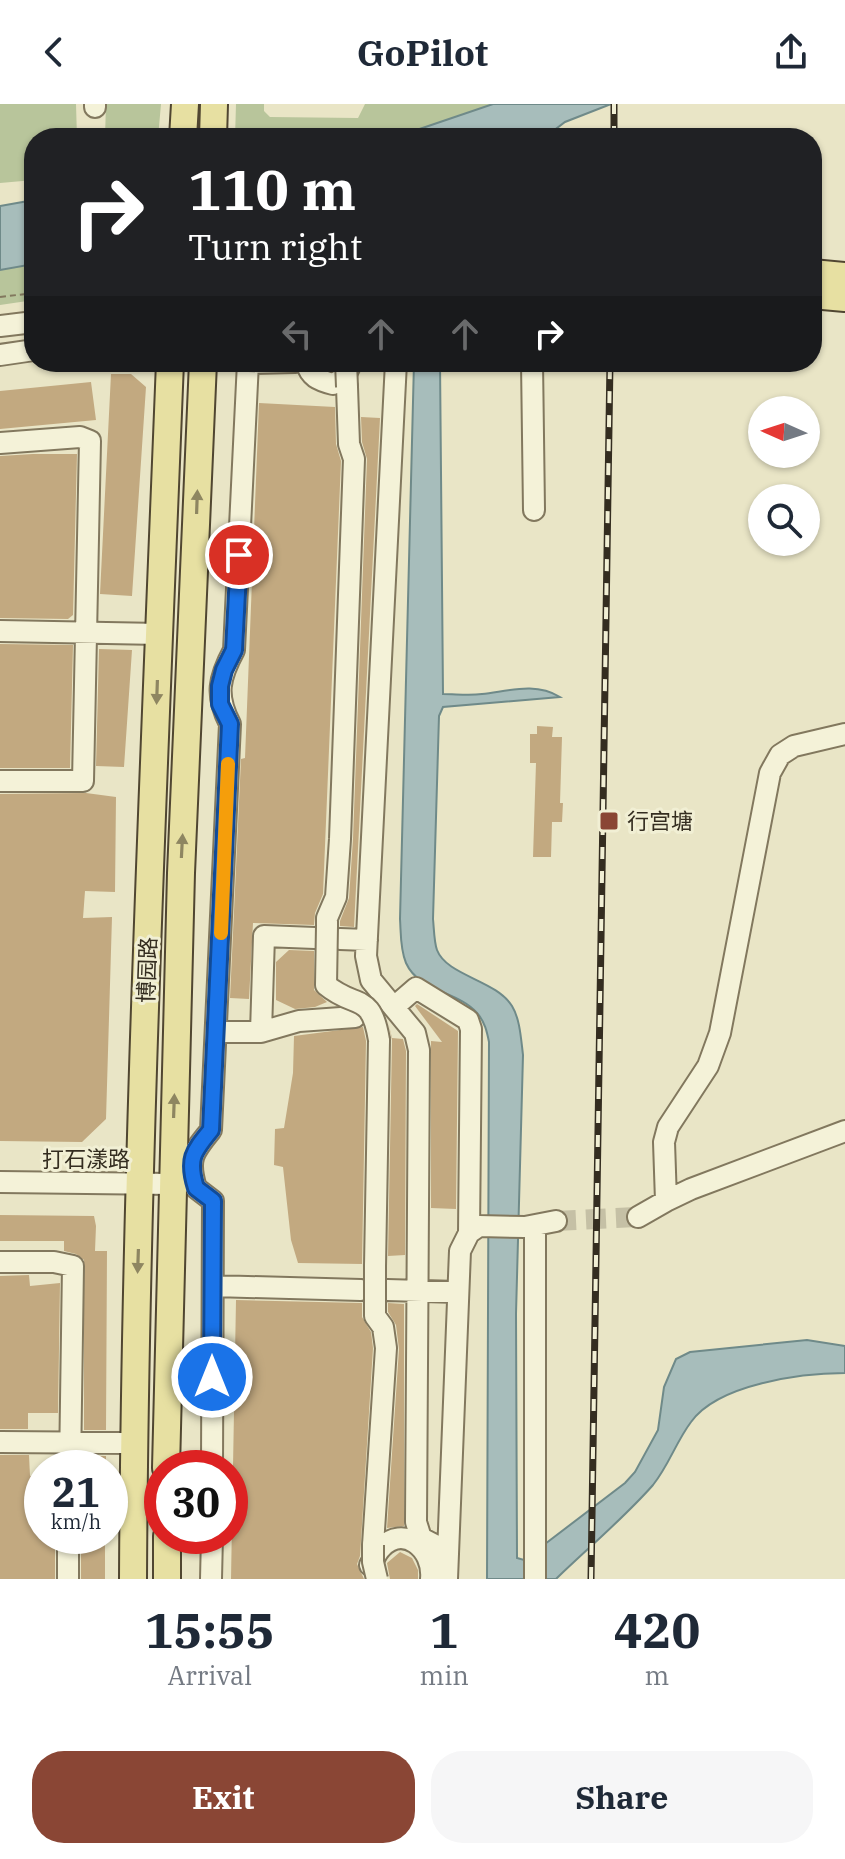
<!DOCTYPE html>
<meta charset="utf-8">
<style>
:root{--surface:#fff;--page:#f6f6f7;--text:#1f2937;--muted:#747a83;--accent:#8a4635}
body{margin:0;font-family:"IBM Plex Serif","Noto Sans SC",serif;background:var(--page);color:var(--text);height:100vh;display:flex;flex-direction:column;font-size:30px;white-space:nowrap}
*{box-sizing:border-box;margin:0}
p{font-size:26px;color:var(--muted)}
.icon{flex:none;width:44px;height:44px;fill:none;stroke:currentColor;stroke-width:2;stroke-linecap:round;stroke-linejoin:round}
.map{position:relative;height:1475px;overflow:hidden}
.drawer{display:flex;flex-direction:column;background:var(--surface);flex:1}
.drawer>*{flex:none}
.top-card{position:absolute;left:24px;top:24px;width:798px;height:244px;border-radius:32px;box-shadow:0 2px 6px #0004;background:#202124;color:#fff;overflow:hidden}
.needle{width:52px;rotate:273deg}
.buttons{position:absolute;left:748px;top:292px;display:grid;gap:16px}
.buttons a{display:grid;place-items:center;width:72px;height:72px;border-radius:50%;background:var(--surface);box-shadow:0 2px 6px #0004;font-size:40px}
.speed{position:absolute;left:24px;top:1346px;display:flex;gap:16px;font-size:40px;font-weight:700;text-align:center}
.speed>*{display:grid;place-content:center;width:104px;height:104px;border-radius:50%;background:var(--surface);box-shadow:0 2px 6px #0004;line-height:1}
.speed small{font-size:20px;font-weight:400}
.speed .limit{border:12px solid #d22;background:#fff;color:#111}
.pin{position:absolute;display:grid;place-items:center;width:68px;height:68px;color:#fff;margin:-34px;border:4px solid #fff;border-radius:50%;box-shadow:0 2px 8px #0007}
.me{position:absolute;width:88px;margin:-44px;rotate:0deg;stroke-linejoin:round;filter:drop-shadow(0 0 6px #0008)}
.turn{display:flex;align-items:center;gap:28px;height:168px;padding:0 32px;font-size:36px}
.turn .icon{width:104px;height:104px;stroke-width:2.5}
.turn b{display:block;font-size:56px;line-height:68px}
.lanes{display:flex;align-items:center;height:76px;padding:0 32px;background:#0003;justify-content:center;gap:40px;direction:ltr}
.lanes .off{opacity:.35}
.eta{display:flex;justify-content:space-evenly;align-items:center;height:136px;text-align:center}
.eta b{font-size:48px;font-weight:700;line-height:56px}
.button{display:flex;gap:16px;margin-top:auto;padding:16px 32px}
.button a{flex:1;height:92px;border-radius:32px;background:var(--accent);color:#fff;font-size:32px;font-weight:700;line-height:92px;text-align:center}
.button a+a{background:var(--page);color:var(--text)}
header{display:flex;justify-content:space-between;align-items:center;height:104px;padding:0 32px;background:var(--surface);font-size:36px;font-weight:700}
.map>svg:first-child{display:block}
.green{fill:#b8c59b}
.water{fill:#a7bdbb;stroke:#6f8a89;stroke-width:2}
.building{fill:#c2a980}
.lines{fill:none;stroke-linecap:round;stroke-linejoin:round}
.minor-tunnel{stroke:#c5c0a5;stroke-width:20;stroke-dasharray:20 10;stroke-linecap:butt}
.minor-casing{stroke:#82785e;stroke-width:24}
.major-casing{stroke:#504631;stroke-width:30}
.path{stroke:#82785e;stroke-width:2;stroke-dasharray:6 4;stroke-linecap:butt}
.minor{stroke:#f4f2d8;stroke-width:20}
.major{stroke:#e7e0a2;stroke-width:26}
.rail-casing{stroke:#342d20;stroke-width:7}
.rail{stroke:#f1efd4;stroke-width:4;stroke-dasharray:12;stroke-linecap:butt}
.minor-bridge-casing{stroke:#82785e;stroke-width:24;stroke-linecap:butt}
.minor-bridge{stroke:#f4f2d8;stroke-width:20}
.oneway{fill:#8e8661}
.route-casing{stroke:#114b97;stroke-width:20}
.route{stroke:#1a73e8;stroke-width:14}
.slow{stroke:#f59e0b;stroke-width:14}
.poi-dot{fill:#8a4635;stroke:#f1efd4;stroke-width:3}
.labels{text-anchor:middle;stroke-width:6;stroke-linejoin:round;paint-order:stroke}
.poi-label{font-size:22px;fill:#342d20;stroke:#f1efd4;text-anchor:start}
.street-label{font-size:22px;fill:#342d20;stroke:#f1efd4}
</style>
<header><svg class="icon" aria-label="back" viewBox="0 0 24 24"><path d="M15 5l-7 7 7 7"/></svg>GoPilot<svg class="icon" aria-label="share" viewBox="0 0 24 24"><path d="M12 15V3M7 8l5-5 5 5M5 13v7h14v-7"/></svg></header>
<div class="map">
<svg width="845" height="1475" viewBox="0 0 845 1475">
<rect width="100%" height="100%" fill="#e9e5c6"/>
<path class="green" d="M0,0H76L77,34L105,33L106,0H161L158,34H34V76L0,79Z
M236,0H264V7L270,13L358,14L365,0H493L393,34H235Z
M34,159V196L0,201V165Z"/>
<path class="water" d="M493,0H611L565,18L544,34H393Z
M34,96V160L0,166V102Z
M414,258H440L443,590C456,590 469,592 482,590C509,587 535,578 560,593L443,603L439,612L433,815C434,824 434,838 437,846C447,872 496,876 512,902C520,915 521,935 523,951L516,1210L517,1454L524,1456L625,1379L635,1368L658,1326L664,1283L676,1255L690,1248L807,1236L845,1242V1269C802,1269 718,1280 691,1318C676,1338 669,1361 653,1381C624,1414 588,1444 556,1475H487L489,938C487,928 485,918 477,909C458,887 419,888 406,859C400,845 401,829 400,815Z"/>
<path class="building" d="M111,270H131L146,283L132,492L100,490Z
M91,278L96,316L0,325V287Z
M259,299L335,303L336,340L341,357L323,790L315,809L314,821L253,819L249,895L230,894L241,655L245,654Z
M361,313L380,314L354,823L340,822V817L349,794L353,735L367,355L362,338Z
M33,350H77L73,511L68,515L0,514V352Z
M0,540L73,541L70,664H0Z
M99,545L132,546L124,663L96,662Z
M537,622L553,623L552,633H562L560,699H563L562,718H552L551,753H533L536,659H530V630H537Z
M86,689L116,693L115,788L85,787L83,814L112,813L106,1015L82,1038L0,1037V690Z
M289,846L314,847V886L327,898L315,903L295,905L276,896V858Z
M417,900L458,927L456,1105L431,1104V937L442,938L415,902Z
M388,918L392,934L403,935L406,947L405,1151L388,1152L392,936Z
M363,923L366,937L362,1160L298,1159L291,1136L283,1063L274,1061L275,1025L284,1024L293,969L294,932Z
M0,1111L94,1112L96,1122L95,1147H107L106,1326H84V1156L76,1150L64,1147V1137H0Z
M29,1171L30,1182L60,1179L58,1309H28V1325H0V1172Z
M236,1196L362,1199V1213L371,1228L373,1244L360,1452L357,1460L364,1475H231Z
M388,1199L404,1200V1422L387,1424L399,1245L396,1221L388,1208Z
M0,1351H29L30,1372L42,1371V1432H55V1475H0Z
M83,1352H106V1364H83Z
M81,1432H105V1475H81Z
M400,1448L412,1454L418,1466V1475H390L387,1459Z"/>
<g class="lines">
<path class="minor-tunnel" d="M556,1117L638,1113"/>
<g class="minor-casing">
<path id="minor" d="M95,3V0
M0,222L34,218
M0,251L34,246
M306,258C310,273 318,276 333,280L344,274L350,262
M396,258L366,852L371,876L415,929L419,946L416,1418L421,1434L448,1448
M532,258L534,406
M248,259L295,258
M0,339L80,333L90,337L83,677H0
M0,527L160,530
M327,822V814L336,793L340,735L354,355L349,340L347,283
M340,835L367,836
M394,903L416,884L468,916L471,925L469,1129
M216,928H261L299,917L355,913
M261,928L264,832L315,834
M0,1078L172,1080
M666,1097L691,1085L845,1027
M638,1113L666,1097L664,1038L668,1023L708,962L720,929L770,669L780,651L794,642L845,630
M0,1158H54L73,1162L70,1364
M375,1162L379,936
M213,1182L361,1186
M387,1186L458,1188
M0,1338L134,1339
M212,1364L213,1097L196,1084C187,1055 193,1048 211,1026L230,620C215,591 219,574 234,546L248,258
M373,1441L386,1244L383,1223L375,1212V1199
M370,1461C374,1455 377,1448 381,1444C403,1420 434,1444 431,1475
M68,1475V1432
M211,1475L212,1432
M447,1475L460,1147L469,1129L479,1122L525,1123L556,1117
M535,1475V1122"/>
</g>
<g class="major-casing">
<path id="major" d="M183,34L185,0
M213,34L214,0
M812,169L845,172
M812,191L845,194
M166,1364L181,769L203,258
M167,1432V1475
M133,1475C135,1069 154,664 170,258"/>
</g>
<path class="path" d="M0,193L34,189"/>
<use href="#minor" class="minor"/>
<use href="#major" class="major"/>
<g class="rail-casing">
<path id="rail" d="M614,34V0
M591,1475L610,258"/>
</g>
<use href="#rail" class="rail"/>
<g class="minor-bridge-casing">
<path id="minor-bridge" d="M346,258L347,283
M327,822L326,881C356,906 371,887 379,936
M375,1199V1162
M373,1441V1458L377,1475"/>
</g>
<use href="#minor-bridge" class="minor-bridge"/>
</g>
<defs><path id="oneway-solid" d="M-6-.8H1V-3.2L6.5 0L1 3.2V.8H-6Z" transform="scale(2)"/></defs>
<g class="oneway">
<use href="#oneway-solid" transform="translate(197 398) rotate(-88)"/>
<use href="#oneway-solid" transform="translate(157 588) rotate(92)"/>
<use href="#oneway-solid" transform="translate(182 742) rotate(-87)"/>
<use href="#oneway-solid" transform="translate(174 1002) rotate(-88)"/>
<use href="#oneway-solid" transform="translate(138 1157) rotate(92)"/>
</g>
<g class="lines">
<g class="route-casing">
<path id="route" d="M212,1273L213,1097L196,1084C187,1055 193,1048 211,1026L230,620L220,600V582L224,566L234,546L239,451"/>
</g>
<use href="#route" class="route"/>
<path class="slow" d="M221,829L228,660"/>
</g>
<rect class="poi-dot" x="599" y="707" width="20" height="20" rx="4"/>
<g class="labels">
<g class="poi-label">
<text x="627" y="725">行宫塘</text>
</g>
<g class="street-label">
<text transform="translate(147 866) rotate(-88)" y="8">博园路</text>
<text x="86" y="1063">打石漾路</text>
</g>
</g>
</svg>
<div class="buttons">
<a><svg class="needle" viewBox="-14 -14 28 28"><path d="M0-13l5 13h-10z" fill="#e53935"/><path d="M0 13l5-13h-10z" fill="#747a83"/></svg></a>
<a><svg class="icon" aria-label="search" viewBox="0 0 24 24"><circle cx="10" cy="10" r="6"/><path d="M15 15l6 6"/></svg></a>
</div>
<div class="speed"><div>21<small>km/h</small></div><div class="limit">30</div></div>
<div class="pin" style="left:239px;top:451px;background:#d93025"><svg class="icon" aria-label="arrive" viewBox="0 0 24 24"><path d="M6 21V4h12l-3 4 3 4H6"/></svg></div>
<svg class="me" style="left:212px;top:1273px" viewBox="-20 -20 40 40"><circle r="17" fill="#1a73e8" stroke="#fff" stroke-width="3"/><path d="M0-11L8 9 0 5-8 9z" fill="#fff"/></svg>
<div class="top-card">
<div class="turn"><svg class="icon" aria-label="right" viewBox="0 0 24 24"><path d="M7 20v-9h11M14 6l5 5-5 5"/></svg><div><b>110 m</b>Turn right</div></div>
<div class="lanes"><svg class="icon off" aria-label="left" viewBox="0 0 24 24"><path d="M17 20v-9H6M10 6l-5 5 5 5"/></svg><svg class="icon off" aria-label="ahead" viewBox="0 0 24 24"><path d="M12 20V5M6 11l6-6 6 6"/></svg><svg class="icon off" aria-label="ahead" viewBox="0 0 24 24"><path d="M12 20V5M6 11l6-6 6 6"/></svg><svg class="icon" aria-label="right" viewBox="0 0 24 24"><path d="M7 20v-9h11M14 6l5 5-5 5"/></svg></div>
</div>
</div>
<section class="drawer">
<div class="eta">
<div><b>15:55</b><p>Arrival</p></div>
<div><b>1</b><p>min</p></div>
<div><b>420</b><p>m</p></div>
</div>
<div class="button"><a>Exit</a><a>Share</a></div>
</section>
